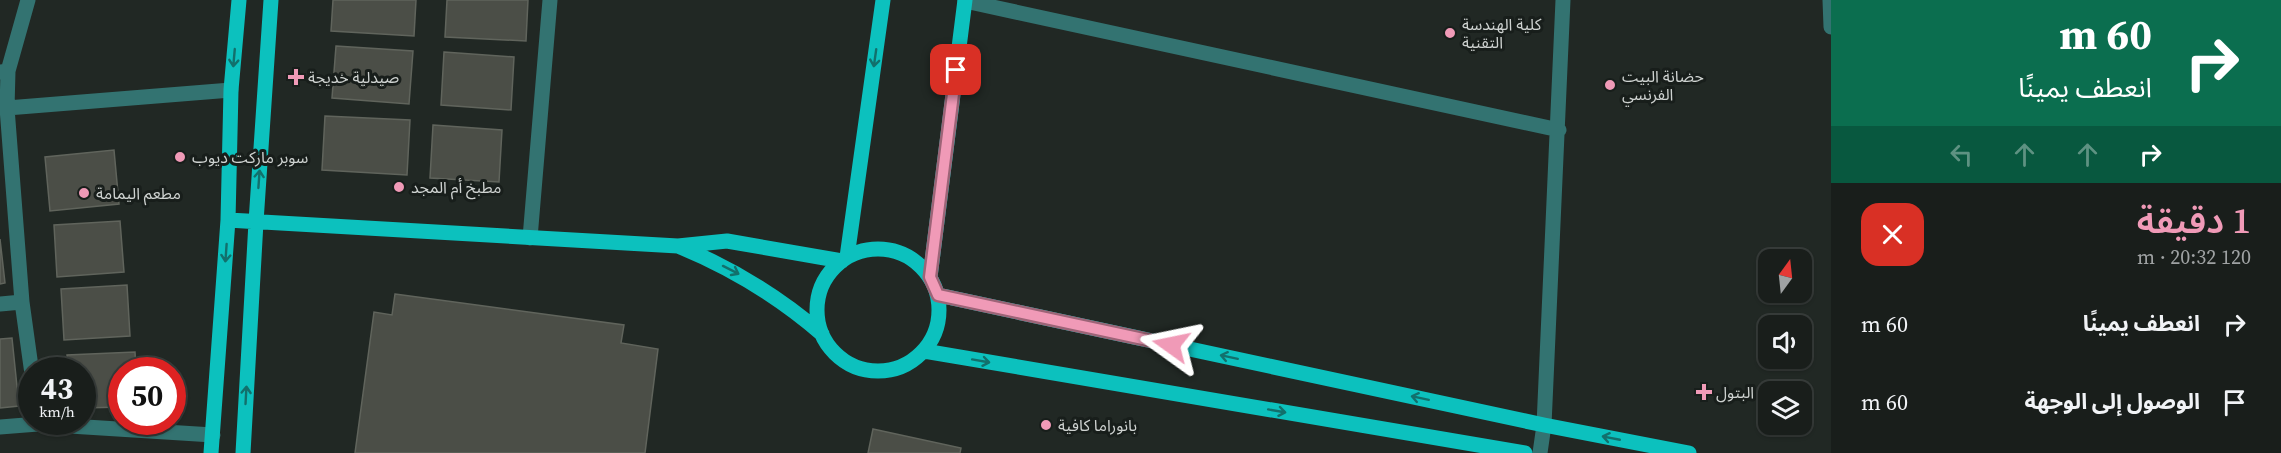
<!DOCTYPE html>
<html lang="ar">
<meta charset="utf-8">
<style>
:root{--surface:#191e1b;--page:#262b28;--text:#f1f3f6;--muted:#9fa2a3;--line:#373c3a;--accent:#f09ab7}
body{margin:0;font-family:"Source Serif 4","Noto Sans Arabic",serif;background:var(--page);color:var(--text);direction:rtl;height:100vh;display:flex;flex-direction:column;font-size:22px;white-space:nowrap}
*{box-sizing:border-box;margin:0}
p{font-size:20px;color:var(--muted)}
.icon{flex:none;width:33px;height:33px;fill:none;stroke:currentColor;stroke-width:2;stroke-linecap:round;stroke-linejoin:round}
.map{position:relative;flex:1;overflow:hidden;direction:ltr}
.panel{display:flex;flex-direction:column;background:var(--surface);width:450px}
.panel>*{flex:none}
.top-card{background:#0b6e4f;color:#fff;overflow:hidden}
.needle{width:39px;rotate:15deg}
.fabs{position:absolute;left:1758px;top:249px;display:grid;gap:12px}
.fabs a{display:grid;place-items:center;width:54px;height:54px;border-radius:12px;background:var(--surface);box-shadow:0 2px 4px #0004,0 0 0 2px var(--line);font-size:30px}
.speed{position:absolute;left:18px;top:357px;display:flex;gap:12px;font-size:30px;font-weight:700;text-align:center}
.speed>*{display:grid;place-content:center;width:78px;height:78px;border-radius:50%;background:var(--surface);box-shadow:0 2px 4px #0004,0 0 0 2px var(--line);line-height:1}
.speed small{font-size:15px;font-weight:400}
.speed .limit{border:9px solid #d22;background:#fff;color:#111}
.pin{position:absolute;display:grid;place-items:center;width:51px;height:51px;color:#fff;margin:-26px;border-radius:12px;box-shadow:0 3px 9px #0006}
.me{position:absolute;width:66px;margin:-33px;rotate:282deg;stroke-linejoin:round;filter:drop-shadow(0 0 4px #0008)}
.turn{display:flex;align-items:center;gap:21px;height:126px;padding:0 30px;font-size:27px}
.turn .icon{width:78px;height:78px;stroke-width:2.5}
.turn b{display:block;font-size:42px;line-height:51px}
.lanes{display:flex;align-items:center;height:57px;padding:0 30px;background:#0003;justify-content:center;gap:30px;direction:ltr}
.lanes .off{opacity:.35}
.round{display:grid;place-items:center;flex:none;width:63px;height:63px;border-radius:18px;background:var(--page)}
.summary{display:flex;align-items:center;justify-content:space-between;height:102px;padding:0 30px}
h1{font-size:36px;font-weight:600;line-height:45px;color:var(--accent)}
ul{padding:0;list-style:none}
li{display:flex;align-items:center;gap:18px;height:78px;padding:0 30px}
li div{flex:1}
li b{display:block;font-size:22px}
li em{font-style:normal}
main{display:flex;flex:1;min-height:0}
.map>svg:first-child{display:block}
.building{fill:#4b4e47;stroke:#60645c;stroke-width:1.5}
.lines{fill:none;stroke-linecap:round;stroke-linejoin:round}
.minor{stroke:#337371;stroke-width:15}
.major{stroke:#0cc1be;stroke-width:15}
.oneway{stroke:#12706c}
.route-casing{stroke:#9c6477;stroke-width:15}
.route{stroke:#f09ab7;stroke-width:10}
.poi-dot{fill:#f09ab7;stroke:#181e1b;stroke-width:2}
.labels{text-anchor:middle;stroke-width:6;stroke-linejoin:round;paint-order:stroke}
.poi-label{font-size:16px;fill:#ced2d0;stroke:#181e1b;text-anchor:start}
</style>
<main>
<section class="panel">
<div class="top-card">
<div class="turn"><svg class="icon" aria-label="right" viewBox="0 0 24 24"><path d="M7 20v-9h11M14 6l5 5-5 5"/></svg><div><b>60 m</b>انعطف يمينًا</div></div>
<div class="lanes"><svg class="icon off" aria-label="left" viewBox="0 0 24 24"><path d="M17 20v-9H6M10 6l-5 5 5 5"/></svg><svg class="icon off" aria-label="ahead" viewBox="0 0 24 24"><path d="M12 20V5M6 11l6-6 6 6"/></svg><svg class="icon off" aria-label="ahead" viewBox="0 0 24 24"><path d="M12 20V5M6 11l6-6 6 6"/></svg><svg class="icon" aria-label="right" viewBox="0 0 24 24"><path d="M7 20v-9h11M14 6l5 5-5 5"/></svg></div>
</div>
<div class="summary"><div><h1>1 دقيقة</h1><p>120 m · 20:32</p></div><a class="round" style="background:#d93025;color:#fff"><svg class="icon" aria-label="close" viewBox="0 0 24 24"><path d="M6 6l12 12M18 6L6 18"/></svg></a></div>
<ul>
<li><svg class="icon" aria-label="right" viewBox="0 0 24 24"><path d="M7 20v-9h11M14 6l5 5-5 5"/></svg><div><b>انعطف يمينًا</b></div><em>60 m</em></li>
<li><svg class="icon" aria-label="arrive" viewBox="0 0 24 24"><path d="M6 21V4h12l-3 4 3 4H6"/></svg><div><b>الوصول إلى الوجهة</b></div><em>60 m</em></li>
</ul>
</section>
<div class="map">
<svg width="1831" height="453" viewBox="0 0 1831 453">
<rect width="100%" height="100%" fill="#212824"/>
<path class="building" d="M333,0H416L414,36L331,31Z
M447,0H528L526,41L445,37Z
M336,46L413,51L409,104L332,98Z
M444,52L514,57L511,110L441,105Z
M325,116L410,120L407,175L322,170Z
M433,125L502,130L499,182L430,178Z
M114,150L119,204L50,211L45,157Z
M120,221L124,272L57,277L54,225Z
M0,239L5,283L0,284Z
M127,285L130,336L64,340L61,289Z
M395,294L624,325L621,343L658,349L645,453H355L374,312L392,315Z
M12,338L19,406L0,408V339Z
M135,352L136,370H122V407L82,408V370H68L67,355Z
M873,429L961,448L960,453H868Z"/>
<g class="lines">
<path class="minor" d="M1830,0L1831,27
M965,1L1559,130
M8,71L7,108L22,302L32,374
M0,72L8,71L28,0
M7,108L231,90
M530,238L550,0
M0,304L22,302
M0,427L38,424L213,435
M1540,453L1544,425L1563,0"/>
<path class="major" d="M228,220L678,246L727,241L842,261
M678,246C732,268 778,296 822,334
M817 310a61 61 0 1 1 122 0a61 61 0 1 1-122 0Z
M847,257L883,0
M930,277L965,0
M938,295L1544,425L1689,453
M924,351L1525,453
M211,453L228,220L231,90L239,0
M243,453L256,222L271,0"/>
</g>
<defs><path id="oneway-shaft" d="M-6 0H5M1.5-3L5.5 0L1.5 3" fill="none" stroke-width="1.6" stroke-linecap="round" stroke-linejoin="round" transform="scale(1.5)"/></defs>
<g class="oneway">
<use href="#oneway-shaft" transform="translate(234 58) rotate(95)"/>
<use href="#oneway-shaft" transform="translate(875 58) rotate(98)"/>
<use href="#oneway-shaft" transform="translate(259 179) rotate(-86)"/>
<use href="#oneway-shaft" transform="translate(226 253) rotate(94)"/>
<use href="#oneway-shaft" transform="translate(731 270) rotate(27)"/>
<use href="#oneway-shaft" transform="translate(1229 357) rotate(-168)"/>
<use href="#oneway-shaft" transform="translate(981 361) rotate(10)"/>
<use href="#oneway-shaft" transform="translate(246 395) rotate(-87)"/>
<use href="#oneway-shaft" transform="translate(1420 398) rotate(-168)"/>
<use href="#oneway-shaft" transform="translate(1277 411) rotate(10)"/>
<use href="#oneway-shaft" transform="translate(1611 438) rotate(-169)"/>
</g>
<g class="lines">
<g class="route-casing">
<path id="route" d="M956,70L930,277L938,295L1171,345"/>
</g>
<use href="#route" class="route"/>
</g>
<g class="poi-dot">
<circle cx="1450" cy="33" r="6"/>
<path d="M293 68h6v6h6v6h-6v6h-6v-6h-6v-6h6z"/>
<circle cx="1610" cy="85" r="6"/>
<circle cx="180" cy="157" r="6"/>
<circle cx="399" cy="187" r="6"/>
<circle cx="84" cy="193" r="6"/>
<path d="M1701 383h6v6h6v6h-6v6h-6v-6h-6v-6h6z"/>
<circle cx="1046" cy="425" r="6"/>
</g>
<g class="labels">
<g class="poi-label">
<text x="1462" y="30">كلية الهندسة<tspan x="1462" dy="18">التقنية</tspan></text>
<text x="1622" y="82">حضانة البيت<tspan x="1622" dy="18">الفرنسي</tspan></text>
<text x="308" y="83">صيدلية خديجة</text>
<text x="192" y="163">سوبر ماركت ديوب</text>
<text x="411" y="193">مطبخ أم المجد</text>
<text x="96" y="199">مطعم اليمامة</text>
<text x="1716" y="398">البتول</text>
<text x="1058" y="431">بانوراما كافية</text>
</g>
</g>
</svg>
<div class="fabs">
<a><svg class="needle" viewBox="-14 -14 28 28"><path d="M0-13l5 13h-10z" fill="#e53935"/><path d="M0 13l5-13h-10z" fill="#9fa2a3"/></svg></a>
<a><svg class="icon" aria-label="sound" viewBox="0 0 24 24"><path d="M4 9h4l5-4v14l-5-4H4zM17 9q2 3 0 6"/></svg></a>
<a><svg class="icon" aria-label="layers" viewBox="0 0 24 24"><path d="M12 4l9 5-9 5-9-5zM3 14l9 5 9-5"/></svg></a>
</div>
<div class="speed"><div>43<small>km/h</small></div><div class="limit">50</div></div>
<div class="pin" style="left:956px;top:70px;background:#d93025"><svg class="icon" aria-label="arrive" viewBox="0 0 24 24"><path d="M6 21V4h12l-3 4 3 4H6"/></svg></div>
<svg class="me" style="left:1171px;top:345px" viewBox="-20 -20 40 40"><path d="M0-17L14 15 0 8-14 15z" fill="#f09ab7" stroke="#fff" stroke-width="4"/></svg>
</div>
</main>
